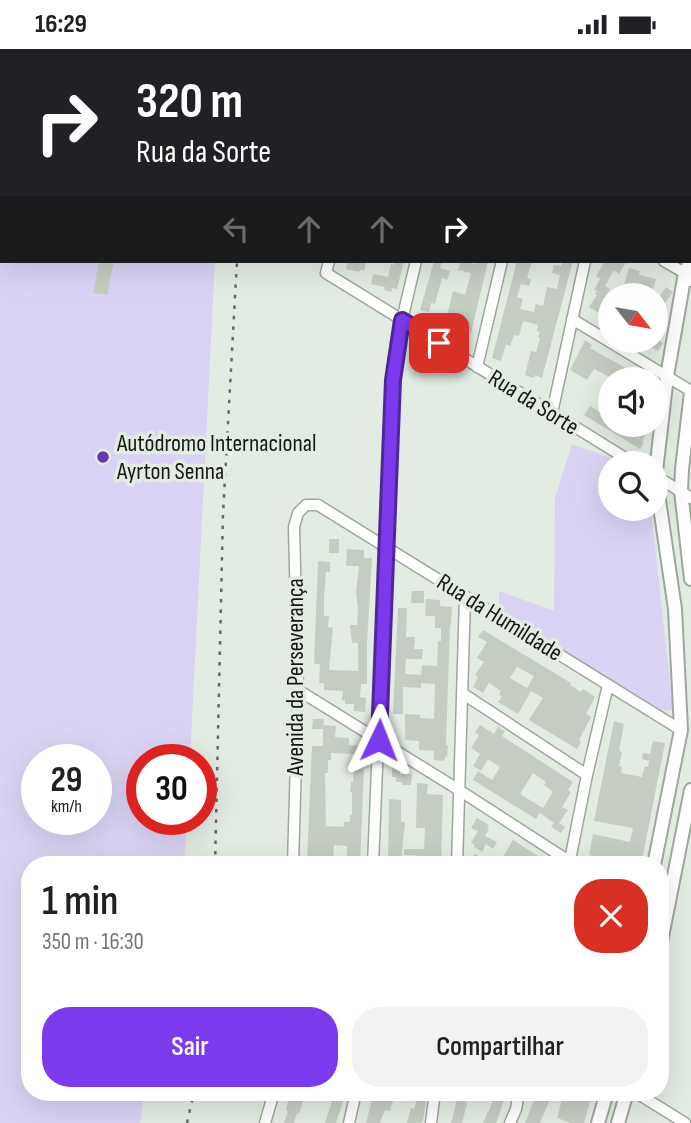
<!DOCTYPE html>
<html lang="pt">
<meta charset="utf-8">
<style>
:root{--surface:#fff;--page:#f2f2f2;--text:#202124;--muted:#757577;--accent:#7c3aed}
body{margin:0;font-family:"Sofia Sans Condensed",sans-serif;background:var(--page);color:var(--text);height:100vh;display:flex;flex-direction:column;font-size:26px;white-space:nowrap}
*{box-sizing:border-box;margin:0}
p{font-size:23px;color:var(--muted)}
.icon{flex:none;width:38px;height:38px;fill:none;stroke:currentColor;stroke-width:2;stroke-linecap:round;stroke-linejoin:round}
.map{position:relative;flex:1;overflow:hidden}
.drawer{position:absolute;left:21px;top:807px;width:648px;height:245px;display:flex;flex-direction:column;background:var(--surface);border-radius:28px;box-shadow:0 7px 28px #0002}
.drawer>*{flex:none}
.banner{position:absolute;left:0px;top:0px;width:691px;height:214px;box-shadow:0 7px 28px #0002;background:#202124;color:#fff;overflow:hidden}
.needle{width:46px;rotate:121deg}
.controls{position:absolute;left:598px;top:234px;display:grid;gap:14px}
.controls a{display:grid;place-items:center;width:70px;height:70px;border-radius:50%;background:var(--surface);box-shadow:0 7px 28px #0002;font-size:35px}
.speed{position:absolute;left:21px;top:695px;display:flex;gap:14px;font-size:35px;font-weight:700;text-align:center}
.speed>*{display:grid;place-content:center;width:91px;height:91px;border-radius:50%;background:var(--surface);box-shadow:0 7px 28px #0002;line-height:1}
.speed small{font-size:18px;font-weight:400}
.speed .limit{border:10px solid #d22;background:#fff;color:#111}
.pin{position:absolute;display:grid;place-items:center;width:60px;height:60px;color:#fff;margin:-30px;border-radius:14px;box-shadow:0 4px 10px #0006}
.me{position:absolute;width:77px;margin:-38px;rotate:2deg;stroke-linejoin:round;filter:drop-shadow(0 0 5px #0008)}
.turn{display:flex;align-items:center;gap:24px;height:147px;padding:0 21px;font-size:32px}
.turn .icon{width:91px;height:91px;stroke-width:2.5}
.turn b{display:block;font-size:49px;line-height:60px}
.lanes{display:flex;align-items:center;height:66px;padding:0 21px;background:#0003;justify-content:center;gap:35px;direction:ltr}
.lanes .off{opacity:.35}
.round{display:grid;place-items:center;flex:none;width:74px;height:74px;border-radius:28px;background:var(--page)}
.summary{display:flex;align-items:center;justify-content:space-between;height:119px;padding:0 21px}
h1{font-size:42px;font-weight:600;line-height:52px}
.action{display:flex;gap:14px;margin-top:auto;padding:14px 21px}
.action a{flex:1;height:80px;border-radius:28px;background:var(--accent);color:#fff;font-size:28px;font-weight:600;line-height:80px;text-align:center}
.action a+a{background:var(--page);color:var(--text)}
.status{display:flex;justify-content:space-between;align-items:center;height:49px;padding:0 35px;background:var(--surface);direction:ltr}
.status svg{height:19px;fill:currentColor}
.map>svg:first-child{display:block}
.green{fill:#dad3f3;fill-rule:evenodd}
.building{fill:#c5cdc3;fill-rule:evenodd}
.lines{fill:none;stroke-linecap:round;stroke-linejoin:round}
.minor-casing{stroke:#9fa79d;stroke-width:13}
.tertiary-casing{stroke:#9fa79d;stroke-width:16}
.minor{stroke:#fff;stroke-width:10}
.tertiary{stroke:#fff;stroke-width:12}
.rail{stroke:#656b65;stroke-width:2.5;stroke-dasharray:3.5 7;stroke-linecap:butt}
.route-casing{stroke:#51269a;stroke-width:18}
.route{stroke:#7c3aed;stroke-width:12}
.poi-dot{fill:#6538af;stroke:#e3ece2;stroke-width:2.5}
.labels{text-anchor:middle;stroke-width:7;stroke-linejoin:round;paint-order:stroke}
.street-label{font-size:24px;fill:#151815;stroke:#e3ece2}
.poi-label{font-size:24px;fill:#151815;stroke:#e3ece2;text-anchor:start}
</style>
<div class="status"><b>16:29</b><svg viewBox="0 0 49 12"><path d="M0 12V9h3v3zM5 12V6h3v6zM10 12V3h3v9zM15 12V0h3v12zM26 1h20v11H26zM47 4h2v5h-2z"/></svg></div>
<div class="map">
<svg width="691" height="1074" viewBox="0 0 691 1074">
<rect width="100%" height="100%" fill="#e3ece2"/>
<path class="green" d="M0,0H252L251,2H2V212H215L190,710H142V770H187L184,815L30,816V1043H144L140,1074H0ZM37,710H96V770H37Z
M572,395L611,409L620,415H611V460H651L673,661L663,662L499,563V542L554,562L555,449Z"/>
<path class="building" d="M99,212H114L107,246L93,244Z
M348,212H366L364,222L360,221L359,223L346,220Z
M395,212H404L397,240L392,239L391,243L384,241L385,238L371,235L373,225L388,228L391,215L394,216Z
M434,212H442L440,219L450,222L447,231L442,229L435,255L431,254L429,263L420,261Z
M461,212L476,215V212H488L471,284L444,279L453,242L465,246L471,224L458,221Z
M517,212H532L527,229L531,230L529,237L521,235L517,248L523,250L520,260L534,263L536,255L543,257L547,238L557,240L560,226L552,224L554,216L561,217L562,212H573L542,329L535,326L534,329L525,326L531,302L536,303L540,289L538,288L540,283L537,282L538,276L523,272L519,287L514,286L510,297L506,295L501,312L492,309Z
M605,212L626,213L619,225L614,221L605,237L610,240L605,248L611,251V271L589,258L597,246L595,245L597,242L594,241L600,230L596,227Z
M629,219L640,222L639,226L656,230L651,247H621Z
M666,238L673,243L665,254L658,250Z
M660,257L667,261L657,277L664,282L658,291L663,294L658,302L651,298L654,292H656V263Z
M585,291L592,296L590,299L647,331H616L594,320L587,331L570,321Z
M590,357L601,364L603,360L611,364V376H632L638,380L636,382L645,387L642,392L644,393L640,400L584,366Z
M329,490H339V504H329Z
M347,500L364,501V509H372L367,594V635H361L360,648L366,649L365,663L354,662V655H345V652L342,651L343,642L324,641V634H319L320,615H314L318,512L330,513V523H326L324,548V567H329L328,578L333,579L329,621L358,622V594H352L350,576H357L358,559L356,544L359,517H346Z
M412,542H424V554H411Z
M426,550L440,551V557L452,558L451,576H450L446,696H448L447,708L445,707L444,712L434,711V702L419,701V692L405,691V665L420,666V669L434,670L435,635L421,634V639L403,638V665H393L398,559H407L406,588H415L414,600H423L422,610H406L405,625L421,626L422,616L437,617L438,592H441V579H435V567H425Z
M483,581L571,634L570,636L581,643L583,640L595,648L586,665L591,668L579,691L581,693L577,700L529,671L543,649L531,642L518,665L498,653L502,647L499,646L501,642L489,634L483,644L473,638L478,628L475,626L484,613L477,609L487,593L478,588ZM517,618L534,627L527,639L510,629Z
M313,670H324L323,680H312Z
M614,672L624,675L619,702L622,703L619,717L622,718L621,724L642,728L645,717L648,718L649,712L642,710L643,704L650,705L653,692L665,694L641,816H613L614,813L589,806L593,785L630,793L633,779L594,772Z
M323,676L336,677L335,688L349,689V696L362,697V705H369V719L364,718L360,816H350L351,810H347V797L334,796L333,813H323V816L307,813L312,697H323ZM331,704L354,705L353,733H351L350,743H352V766H350V773H344V778L326,777L325,724H328V711H331Z
M480,676L494,685L498,678L505,682L502,687L573,733L568,741L571,743L562,758L568,761L559,774L565,778L561,784L551,778L554,774L540,764L536,770L473,731L478,722L492,731L500,718L488,710L481,722L473,717L480,705L471,699L479,686L475,683ZM533,724L546,733L544,736L553,743L543,759L520,745Z
M392,719H400V725H412L411,736H402V733H396V728H392Z
M417,734L428,735L427,745L443,746L441,816H425V807L404,806V800H424L425,779H416Z
M389,750L401,751V773H405L401,813L388,811Z
M477,769L489,776L487,779L489,780L485,787L497,793L493,800L486,795L482,803L473,797L475,796L471,794L478,782L471,779Z
M513,791L530,802L553,816H504L500,813Z
M475,805L493,816H474L470,813Z
M290,1043H306L299,1065L297,1064L294,1074H284L288,1062L286,1061Z
M334,1043H345L342,1056L336,1074H325L332,1052Z
M374,1043L395,1045L390,1062L385,1061L380,1074H366Z
M419,1043L427,1045L423,1072L421,1074H407L411,1059L414,1060Z
M458,1043H468L466,1054H467L462,1074H451L457,1051L456,1050Z
M496,1043H507L496,1074H483L488,1062H489Z
M537,1043H553L540,1074H525Z
M564,1043H593L584,1074H571L557,1069Z"/>
<g class="lines">
<g class="minor-casing">
<path id="minor" d="M385,2V0
M329,212L326,224L635,415
M664,212L685,224L691,232
M572,270L691,342
M477,318L502,212
M552,364L585,212
M656,427L691,449
M298,641L459,741L575,816
M462,644L587,726
M293,816L298,641L294,478L298,464L306,456H318L681,681
M373,816L393,331L402,271L416,212
M457,816L465,547
M569,816L587,726L608,636
M635,1043L685,1074
M265,1074L274,1043
M349,1074L356,1043
M431,1074L435,1043
M510,1074L516,1060L519,1043"/>
</g>
<g class="tertiary-casing">
<path id="tertiary" d="M691,343L682,420L681,442L691,530
M656,422L667,327L685,224L691,210
M654,816L681,681L675,560L656,431
M660,898L691,741
M598,1074L607,1043
M618,1074L627,1043"/>
</g>
<use href="#minor" class="minor"/>
<use href="#tertiary" class="tertiary"/>
<path class="rail" d="M272,2L273,0
M215,816L223,465L237,212
M187,1074L194,1043"/>
</g>
<g class="lines">
<g class="route-casing">
<path id="route" d="M379,691L393,331L402,271L439,294"/>
</g>
<use href="#route" class="route"/>
</g>
<circle class="poi-dot" cx="103" cy="408" r="7"/>
<g class="labels">
<g class="street-label">
<text transform="translate(534 353) rotate(32)" y="8">Rua da Sorte</text>
<text transform="translate(500 568) rotate(32)" y="8">Rua da Humildade</text>
<text transform="translate(295 628) rotate(-90)" y="8">Avenida da Perseverança</text>
</g>
<g class="poi-label">
<text x="117" y="402">Autódromo Internacional<tspan x="117" dy="28">Ayrton Senna</tspan></text>
</g>
</g>
</svg>
<div class="controls">
<a><svg class="needle" viewBox="-14 -14 28 28"><path d="M0-13l5 13h-10z" fill="#e53935"/><path d="M0 13l5-13h-10z" fill="#757577"/></svg></a>
<a><svg class="icon" aria-label="sound" viewBox="0 0 24 24"><path d="M4 9h4l5-4v14l-5-4H4zM17 9q2 3 0 6"/></svg></a>
<a><svg class="icon" aria-label="search" viewBox="0 0 24 24"><circle cx="10" cy="10" r="6"/><path d="M15 15l6 6"/></svg></a>
</div>
<div class="speed"><div>29<small>km/h</small></div><div class="limit">30</div></div>
<div class="pin" style="left:439px;top:294px;background:#d93025"><svg class="icon" aria-label="arrive" viewBox="0 0 24 24"><path d="M6 21V4h12l-3 4 3 4H6"/></svg></div>
<svg class="me" style="left:379px;top:691px" viewBox="-20 -20 40 40"><path d="M0-17L14 15 0 8-14 15z" fill="#7c3aed" stroke="#fff" stroke-width="4"/></svg>
<div class="banner">
<div class="turn"><svg class="icon" aria-label="right" viewBox="0 0 24 24"><path d="M7 20v-9h11M14 6l5 5-5 5"/></svg><div><b>320 m</b>Rua da Sorte</div></div>
<div class="lanes"><svg class="icon off" aria-label="left" viewBox="0 0 24 24"><path d="M17 20v-9H6M10 6l-5 5 5 5"/></svg><svg class="icon off" aria-label="ahead" viewBox="0 0 24 24"><path d="M12 20V5M6 11l6-6 6 6"/></svg><svg class="icon off" aria-label="ahead" viewBox="0 0 24 24"><path d="M12 20V5M6 11l6-6 6 6"/></svg><svg class="icon" aria-label="right" viewBox="0 0 24 24"><path d="M7 20v-9h11M14 6l5 5-5 5"/></svg></div>
</div>
<section class="drawer">
<div class="summary"><div><h1>1 min</h1><p>350 m · 16:30</p></div><a class="round" style="background:#d93025;color:#fff"><svg class="icon" aria-label="close" viewBox="0 0 24 24"><path d="M6 6l12 12M18 6L6 18"/></svg></a></div>
<div class="action"><a>Sair</a><a>Compartilhar</a></div>
</section>
</div>
